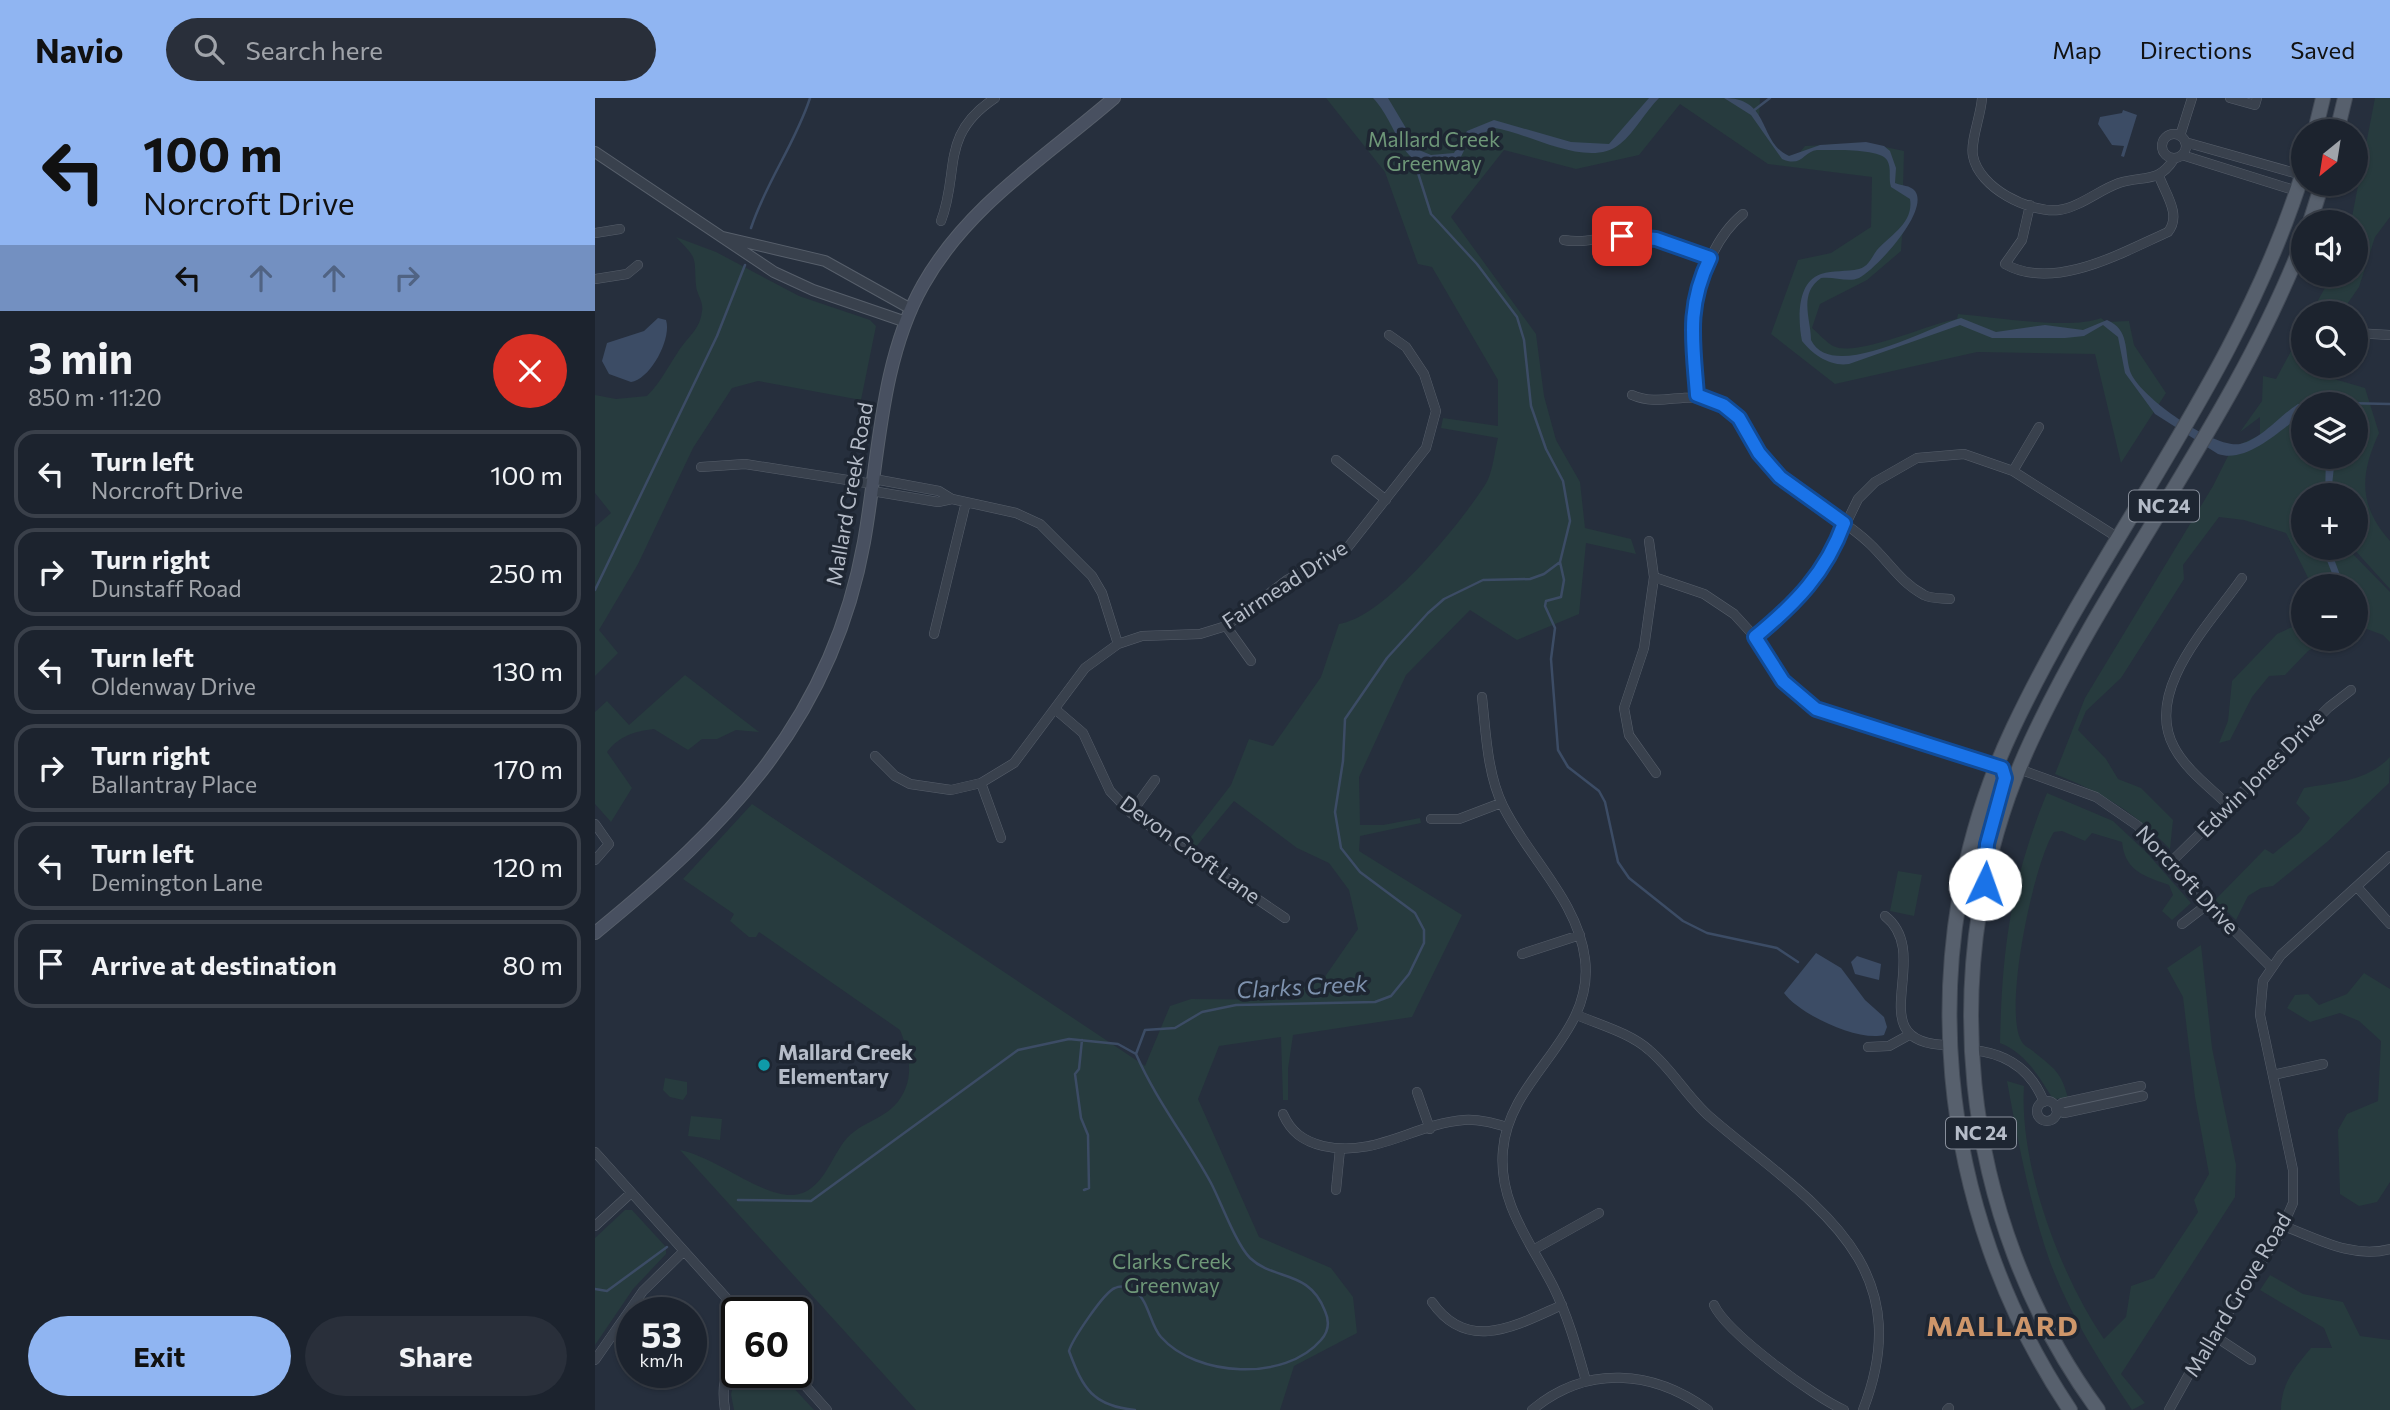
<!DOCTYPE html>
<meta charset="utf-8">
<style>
:root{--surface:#1c232e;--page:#292f3a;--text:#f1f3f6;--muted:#a0a4aa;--line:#3a404a;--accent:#90b5f2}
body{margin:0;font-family:Commissioner,sans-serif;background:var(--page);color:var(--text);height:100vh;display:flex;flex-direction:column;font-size:26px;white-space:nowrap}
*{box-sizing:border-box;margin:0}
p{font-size:23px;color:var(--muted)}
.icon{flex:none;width:38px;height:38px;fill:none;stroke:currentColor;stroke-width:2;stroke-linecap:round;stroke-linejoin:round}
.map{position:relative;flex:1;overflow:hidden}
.sheet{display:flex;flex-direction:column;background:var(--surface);width:595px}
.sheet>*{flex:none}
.guide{background:#90b5f2;color:#111;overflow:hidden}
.needle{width:46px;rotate:210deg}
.buttons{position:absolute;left:1696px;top:21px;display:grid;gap:14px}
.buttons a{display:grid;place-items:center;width:77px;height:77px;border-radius:50%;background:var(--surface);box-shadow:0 2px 5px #0004,0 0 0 2px var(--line);font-size:35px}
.speed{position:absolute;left:21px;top:1199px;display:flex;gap:14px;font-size:35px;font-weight:700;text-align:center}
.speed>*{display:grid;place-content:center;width:91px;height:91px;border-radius:50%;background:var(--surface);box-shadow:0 2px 5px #0004,0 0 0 2px var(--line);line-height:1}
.speed small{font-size:18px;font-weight:400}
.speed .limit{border:4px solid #111;border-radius:10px;background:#fff;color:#111}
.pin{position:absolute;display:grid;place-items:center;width:60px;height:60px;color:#fff;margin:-30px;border-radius:14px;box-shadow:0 4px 10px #0006}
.me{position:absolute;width:77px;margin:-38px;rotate:3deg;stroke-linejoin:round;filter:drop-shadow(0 0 5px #0008)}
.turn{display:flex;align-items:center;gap:24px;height:147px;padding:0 28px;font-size:32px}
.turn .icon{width:91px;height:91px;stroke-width:2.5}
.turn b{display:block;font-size:49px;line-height:60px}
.lanes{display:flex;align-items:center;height:66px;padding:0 28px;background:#0003;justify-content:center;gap:35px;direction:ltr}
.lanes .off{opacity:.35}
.round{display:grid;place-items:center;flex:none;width:74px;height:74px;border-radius:37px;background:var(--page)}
.overview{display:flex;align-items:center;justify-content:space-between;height:119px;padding:0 28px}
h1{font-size:42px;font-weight:700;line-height:52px}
.primary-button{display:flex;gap:14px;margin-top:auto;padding:14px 28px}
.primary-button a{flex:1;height:80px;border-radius:42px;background:var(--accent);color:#111;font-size:28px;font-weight:700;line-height:80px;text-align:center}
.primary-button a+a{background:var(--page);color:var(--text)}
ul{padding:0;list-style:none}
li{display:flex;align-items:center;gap:21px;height:88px;margin:0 14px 10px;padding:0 14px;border:4px solid var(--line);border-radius:21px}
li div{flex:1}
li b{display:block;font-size:26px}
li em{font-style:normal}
header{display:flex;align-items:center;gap:42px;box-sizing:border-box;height:98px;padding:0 35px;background:var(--accent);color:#111}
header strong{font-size:33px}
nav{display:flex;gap:38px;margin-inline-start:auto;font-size:24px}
.search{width:490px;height:63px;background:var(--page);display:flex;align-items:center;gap:18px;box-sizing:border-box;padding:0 24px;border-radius:38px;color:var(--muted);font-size:26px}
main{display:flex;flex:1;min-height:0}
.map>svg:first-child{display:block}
.green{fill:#273b3e;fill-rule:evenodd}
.water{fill:#3c4c65}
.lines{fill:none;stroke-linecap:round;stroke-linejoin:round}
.stream{stroke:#3c4c65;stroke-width:2.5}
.minor-casing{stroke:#575f6b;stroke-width:10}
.tertiary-casing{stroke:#575f6b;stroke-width:12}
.secondary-casing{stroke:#575f6b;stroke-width:14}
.primary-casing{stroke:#424a56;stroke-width:16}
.minor{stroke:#39414d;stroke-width:9}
.tertiary{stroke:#39414d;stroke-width:10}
.secondary{stroke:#485060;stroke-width:12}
.primary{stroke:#57606d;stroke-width:14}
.route-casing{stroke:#114b97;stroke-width:18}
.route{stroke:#1a73e8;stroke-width:12}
.culture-dot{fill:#0f9aa8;stroke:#1e2632;stroke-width:2.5}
.labels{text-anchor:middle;stroke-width:7;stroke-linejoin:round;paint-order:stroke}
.shield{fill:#1e2632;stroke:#888f9b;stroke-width:2}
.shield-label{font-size:19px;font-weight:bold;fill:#b5bcc8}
.park-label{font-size:21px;fill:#6e9778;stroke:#1e2632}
.street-label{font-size:21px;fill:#b5bcc8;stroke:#1e2632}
.poi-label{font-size:21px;font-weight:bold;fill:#b5bcc8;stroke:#1e2632;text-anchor:start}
.water-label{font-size:23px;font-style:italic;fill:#7e92ae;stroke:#1e2632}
.district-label{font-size:28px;font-weight:bold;letter-spacing:2px;fill:#ce966a;stroke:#1e2632}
</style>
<header>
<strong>Navio</strong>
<div class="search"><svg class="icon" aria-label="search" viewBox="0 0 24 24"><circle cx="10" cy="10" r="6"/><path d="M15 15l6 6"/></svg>Search here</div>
<nav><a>Map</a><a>Directions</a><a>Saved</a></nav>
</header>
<main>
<section class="sheet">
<div class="guide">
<div class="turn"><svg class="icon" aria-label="left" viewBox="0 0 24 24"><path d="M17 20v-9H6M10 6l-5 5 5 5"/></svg><div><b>100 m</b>Norcroft Drive</div></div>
<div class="lanes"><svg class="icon" aria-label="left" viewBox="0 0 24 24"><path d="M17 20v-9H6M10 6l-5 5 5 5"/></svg><svg class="icon off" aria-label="ahead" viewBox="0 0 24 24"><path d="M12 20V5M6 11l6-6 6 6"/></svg><svg class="icon off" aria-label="ahead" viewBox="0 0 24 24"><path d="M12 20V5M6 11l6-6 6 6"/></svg><svg class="icon off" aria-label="right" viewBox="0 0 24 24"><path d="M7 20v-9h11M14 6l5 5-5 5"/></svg></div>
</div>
<div class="overview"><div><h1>3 min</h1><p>850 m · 11:20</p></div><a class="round" style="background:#d93025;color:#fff"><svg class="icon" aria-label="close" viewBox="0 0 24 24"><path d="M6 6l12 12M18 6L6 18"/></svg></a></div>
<ul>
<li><svg class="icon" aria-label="left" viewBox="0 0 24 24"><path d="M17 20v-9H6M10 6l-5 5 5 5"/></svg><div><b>Turn left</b><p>Norcroft Drive</p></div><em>100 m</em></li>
<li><svg class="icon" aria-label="right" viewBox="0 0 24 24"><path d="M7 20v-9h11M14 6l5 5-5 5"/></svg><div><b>Turn right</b><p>Dunstaff Road</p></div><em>250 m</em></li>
<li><svg class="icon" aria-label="left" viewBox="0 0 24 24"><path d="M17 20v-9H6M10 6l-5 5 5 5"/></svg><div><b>Turn left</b><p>Oldenway Drive</p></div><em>130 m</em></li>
<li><svg class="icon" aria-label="right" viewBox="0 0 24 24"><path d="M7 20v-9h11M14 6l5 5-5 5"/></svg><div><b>Turn right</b><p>Ballantray Place</p></div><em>170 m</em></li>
<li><svg class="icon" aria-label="left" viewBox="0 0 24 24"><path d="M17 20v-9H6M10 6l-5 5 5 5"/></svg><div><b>Turn left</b><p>Demington Lane</p></div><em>120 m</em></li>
<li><svg class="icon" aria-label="arrive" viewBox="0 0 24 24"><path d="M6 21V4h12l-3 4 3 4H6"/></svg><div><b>Arrive at destination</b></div><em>80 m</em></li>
</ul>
<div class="primary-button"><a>Exit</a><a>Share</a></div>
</section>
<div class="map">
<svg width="1795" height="1312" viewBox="0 0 1795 1312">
<rect width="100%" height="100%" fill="#262f3d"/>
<path class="green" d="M731,0H1165L1164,22L1186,57L1202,58L1210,48L1271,45L1309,53L1308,90L1320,103L1307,138L1306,153L1272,182L1225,206L1217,230C1223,235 1231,244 1238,248C1262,260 1335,225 1362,221L1363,216C1398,219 1477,232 1506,220L1511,224L1534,223L1539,247L1571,295L1526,365L1500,256L1382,254L1240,286L1176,236L1203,162L1236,155L1276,129L1277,79L1173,66L1085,6L1044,57L981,71L909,52L856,119L941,236L949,298L961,342L985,384L990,430L1036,441L1041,456L991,445L984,516L922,542L875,512L811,577L764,679L765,727H788L825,720L826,725L765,738L764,753L867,817L817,919L698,937L693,971V1002H688L686,939L624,948L603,1001L664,1139L736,1170L758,1199L762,1235L699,1268L685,1312H321L85,1052C123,1060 166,1099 199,1097C228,1094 236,1058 252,1040C271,1020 299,1021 311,989C318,971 312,949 305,932L164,834L161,839H154L135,823L139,816L88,781L157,706L550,968L575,908L596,901L700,902L687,893L727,883L763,831L754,792L734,765L702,750L639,703L600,750L592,744L636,687L654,641L678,648L726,579L744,526C790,519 865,426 890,387C898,375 899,355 903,340L846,330L848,320L903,328V282L837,169L823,166L790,74Z
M1780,0H1795V119L1780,139L1764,189L1746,215H1716L1737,177H1760V124H1756Z
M81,139L121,154L204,198L275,222L281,228L266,302L163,283L137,290L98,350L43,466L4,532L23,555L0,578V429L16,415L0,395V297L21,301L52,298C66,284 72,270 83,254C93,238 105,232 107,213C109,204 101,195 101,187C99,157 103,162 81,139Z
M1708,231V268H1718L1715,274L1770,290L1784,335C1765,376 1763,407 1795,443V491L1758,450H1760V397H1708V450H1752L1795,494V544L1788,537L1761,527L1760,488H1717L1691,435L1649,422L1624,419L1588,467L1589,481L1526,580L1491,613L1483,632L1511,661L1523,681L1546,690L1578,722L1575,751C1541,715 1506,694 1460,676L1490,600L1618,388L1637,350L1665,337V319L1645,334L1667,303L1668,278L1681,281ZM1708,306H1760V359H1708Z
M1708,524V541H1735L1713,553L1690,577L1674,578L1657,599L1635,642L1624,645L1633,623L1637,583L1682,536Z
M90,577L164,634L141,632L122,641H107L93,652L59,631C40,633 24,638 12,654L37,690L16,724L0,706V614L12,603L34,627Z
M1795,659L1794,685L1732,744L1678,788L1666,790L1653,798L1641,822L1620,802L1670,751L1678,756L1705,734L1715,720L1701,705L1709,690C1741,684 1771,684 1795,659Z
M1452,695L1518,723L1552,755L1596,805L1577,822L1567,813L1578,797L1574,787C1549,778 1530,773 1527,744L1497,735L1490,743L1467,733L1459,734C1439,764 1407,914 1427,944C1429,948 1436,951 1439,954C1460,971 1466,974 1473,1000L1458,1001C1444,979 1431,955 1405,945C1407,850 1416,783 1452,695Z
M1303,773L1327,777L1319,818L1295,813Z
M1606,847L1617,950L1641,1067L1640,1099L1526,1276L1550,1305L1537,1312C1505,1264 1474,1216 1454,1161C1434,1103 1423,1043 1412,983L1429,988C1424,1067 1465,1177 1509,1241L1531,1219L1536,1188L1559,1180L1603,1114L1599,1102L1614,1076L1600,999L1588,899L1572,870Z
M1769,875L1795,891V1084L1782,1104L1764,1108L1745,1096L1743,1032L1752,1016L1783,1003L1786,943L1764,923L1745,915L1715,924L1692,910L1700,897L1713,896L1724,907L1752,896Z
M70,980L92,984V996L88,1002L75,999L68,992Z
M96,1018L127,1021L125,1042L93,1038Z
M30,1112H37L71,1149V1156L38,1191L0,1247V1140Z
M1675,1177L1708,1196L1748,1204L1765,1238L1795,1242V1312H1686C1686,1286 1700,1269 1716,1250H1737L1729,1230L1665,1192Z
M142,1272L184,1274L219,1312H139L136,1296Z"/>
<path class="water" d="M778,0H793L824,52L836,57L859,55L872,33L899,22L976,44L1014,46L1054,0H1064C1050,14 1040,34 1025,46C993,72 933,34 899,30L874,42L863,65C804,83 808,32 778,0Z
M1129,0C1176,0 1163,44 1194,58L1225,47L1271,44L1289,48L1295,53L1301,70L1300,85C1307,88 1315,87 1320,93C1335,113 1281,171 1264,180C1253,185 1238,178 1226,180C1203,196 1216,221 1216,242C1237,285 1333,229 1366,220L1401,234L1450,227L1488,232L1512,222C1535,232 1529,252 1535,273C1543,298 1619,351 1645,346C1667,341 1684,318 1703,306H1717H1708V316C1685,332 1652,366 1623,356L1560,316L1530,275L1523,239L1508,227L1489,238L1470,240H1397L1365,227L1254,266C1236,269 1218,257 1207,243C1203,223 1201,184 1226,176C1238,172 1251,174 1264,171C1274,168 1276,160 1282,152C1295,137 1319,125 1315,101L1296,89C1293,79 1297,71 1292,62C1285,50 1236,52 1222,52C1209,53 1207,70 1187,61L1156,17Z
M1528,12L1542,17L1529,59L1526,58L1529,48L1517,47L1503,26L1505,19L1527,15Z
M63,220L71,222C77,240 56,281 36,284L14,276L7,263L12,245L49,233Z
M1731,359H1740L1736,397H1730Z
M1727,450H1735L1749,488H1742Z
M1221,855L1246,870L1270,902L1289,919L1292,929L1289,937C1263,944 1204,916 1189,895Z
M1262,858L1286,866L1284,882L1260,876L1256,864Z"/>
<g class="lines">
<path class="stream" d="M1158,13L1175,0
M156,130C171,84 200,46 215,0
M1748,305L1795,306
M965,464L969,482L966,499L951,503L950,508L960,530L956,561L963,652L973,669L1004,693L1010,704L1023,764L1034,780L1088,823L1112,835L1182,850L1203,864
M0,492L122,238L150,167
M487,942L484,971L480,976L486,1020L493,1037L494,1090L489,1092
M143,1102L216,1103L423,952L474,941L523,946L541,956
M0,1191L12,1193L72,1149
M540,1312C498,1308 488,1291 474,1253C477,1242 509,1194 520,1190C526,1187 535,1189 540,1193C554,1203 555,1227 566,1239C601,1279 690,1284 726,1242C734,1233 735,1224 730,1213C714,1171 679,1183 655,1160C641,1146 626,1104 616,1085C592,1041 561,1002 541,956L550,932L580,930L607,914L641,907L780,904L796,898L814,876L829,845V832L820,815L765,774L746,750L740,714L748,663L750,621L792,560L833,515L849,501L888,482L935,481L949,476L965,464L975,423L968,383L951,351L936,308L929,242L922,219L882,166L836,116L818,59"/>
<g class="minor-casing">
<path id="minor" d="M1387,0C1386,18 1375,43 1378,58C1384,90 1434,115 1464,112C1485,109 1504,92 1524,85C1549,77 1563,86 1579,61
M1635,0L1660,7L1662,0
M1567 48a12 12 0 1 1 24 0a12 12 0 1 1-24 0Z
M1585,38L1597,0
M1590,44L1707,77
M1587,57L1702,93
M1435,107L1427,142L1410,166C1459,194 1528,154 1573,134C1587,117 1570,95 1564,78
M346,123C365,74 344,37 400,0
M0,135L25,131
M969,142C990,146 1009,138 1030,138C1060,137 1087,149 1115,160
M0,181L32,176L43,167
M1760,235L1795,237
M1037,297C1069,311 1097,288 1129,308C1155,325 1163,358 1185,379C1213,404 1248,420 1275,446C1294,464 1305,484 1329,497C1336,501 1347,500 1355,501
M1102,297C1098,244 1091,209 1116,159C1124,142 1133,128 1148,116
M741,362L791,402
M106,369L150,366L278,386
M1418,373L1444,329
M279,381L344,393L357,401L421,415L445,426L497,478L507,495L523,546
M277,393L343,404L357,401
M1054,443L1059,479L1049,550L1029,610L1034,637L1061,675
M1059,479L1109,496L1139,516L1160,539L1188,583L1221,611L1402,666
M631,528L656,563
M339,536L371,404
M1160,539L1201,505L1219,482L1242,444L1263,401L1280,384L1322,360L1369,356L1418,373L1525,441
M887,599C891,635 892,675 908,708C933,759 983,803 990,861C1000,939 914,978 908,1052C903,1105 935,1143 958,1188C973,1218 982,1251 991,1283
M460,611L488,635L515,693L536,715L690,820
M280,658L300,678L315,686L356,692L386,685L419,665L490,570L523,546L547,538L605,536L631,528L692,482L753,449L831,350L841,313L829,276L811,249L794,237
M1424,671L1501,699L1543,728L1613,806L1676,869
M386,685L406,740
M1634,708C1616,690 1591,672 1579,649C1548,592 1616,525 1647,480
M536,715L560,682
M836,721H864L906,705
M0,726L14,746L0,762
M1577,763L1734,609L1756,592
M1763,790L1795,826
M1290,818C1341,858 1261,947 1354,947
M1587,826L1613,806
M927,856L985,837
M982,917C1005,927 1035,935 1054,952C1077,971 1092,999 1115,1019C1211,1102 1327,1161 1268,1312
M1273,949L1294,948L1314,937
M1377,952C1410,955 1436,971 1449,1004
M1678,977L1728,966
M1546,988L1467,1005L1461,1011L1469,1015L1548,998
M822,994L835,1031
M1442 1013a10 10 0 1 1 20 0a10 10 0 1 1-20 0Z
M688,1016C696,1034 708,1043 728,1048C780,1060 819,1026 869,1022C884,1021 898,1025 912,1029
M0,1054L144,1214
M741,1092L745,1051
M0,1128L36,1095
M1689,1128C1723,1141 1758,1161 1795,1151
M938,1152L1004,1115
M837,1204C873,1256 922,1227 967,1207
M1119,1207C1132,1235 1219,1299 1249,1312
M1618,1237L1656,1262
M0,1262L48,1193L89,1153
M198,1274L232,1312
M130,1312C127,1292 128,1274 142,1258
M937,1312C992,1266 1058,1272 1113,1312
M1352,1312L1354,1310
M1574,1312L1598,1269L1683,1139L1698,1105V1072L1665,917L1668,883L1686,857L1795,758"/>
</g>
<g class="tertiary-casing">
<path id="tertiary" d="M0,54L179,174L218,192L311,224
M128,139L230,163L316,211"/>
</g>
<g class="secondary-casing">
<path id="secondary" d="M0,835C134,726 237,621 269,444C284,360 285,263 328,187C373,107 451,59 519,0"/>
</g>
<g class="primary-casing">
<path id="primary" d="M1720,33L1728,0
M1742,33L1750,0
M1715,124L1727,86
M1475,1312C1341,1112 1314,849 1418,630C1508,440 1645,277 1708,74
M1503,1312C1363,1121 1336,858 1436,643C1516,471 1639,321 1708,143"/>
</g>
<use href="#minor" class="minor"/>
<use href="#tertiary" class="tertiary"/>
<use href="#secondary" class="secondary"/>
<use href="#primary" class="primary"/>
</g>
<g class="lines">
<g class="route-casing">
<path id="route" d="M1027,138L1061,141L1115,160C1091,209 1098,244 1102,297L1128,307L1144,320L1164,355L1185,379L1249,425C1231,475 1200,506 1160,539L1188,583L1221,611L1407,670L1410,680L1392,746L1390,786"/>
</g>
<use href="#route" class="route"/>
</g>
<circle class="culture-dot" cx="169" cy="967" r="7"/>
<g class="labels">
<g class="shield">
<rect x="1534" y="392.5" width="70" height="31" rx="5"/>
<rect x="1351" y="1019.5" width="70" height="31" rx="5"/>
</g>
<g class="shield-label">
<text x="1569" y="415">NC 24</text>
<text x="1386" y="1042">NC 24</text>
</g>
<g class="park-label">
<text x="839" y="49">Mallard Creek<tspan x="839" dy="24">Greenway</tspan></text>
<text x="577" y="1171">Clarks Creek<tspan x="577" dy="24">Greenway</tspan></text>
</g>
<g class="street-label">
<text transform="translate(255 396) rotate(-80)" y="7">Mallard Creek Road</text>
<text transform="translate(690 487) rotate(-33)" y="7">Fairmead Drive</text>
<text transform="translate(1666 676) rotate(-45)" y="7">Edwin Jones Drive</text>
<text transform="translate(595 752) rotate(36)" y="7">Devon Croft Lane</text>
<text transform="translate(1592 782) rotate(47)" y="7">Norcroft Drive</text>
<text transform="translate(1643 1197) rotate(-59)" y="7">Mallard Grove Road</text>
</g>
<g class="poi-label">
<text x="183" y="962">Mallard Creek<tspan x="183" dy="24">Elementary</tspan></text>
</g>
<g class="water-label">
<text transform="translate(707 889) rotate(-3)" y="8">Clarks Creek</text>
</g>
<g class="district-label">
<text x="1408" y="1238">MALLARD</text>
</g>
</g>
</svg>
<div class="buttons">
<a><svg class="needle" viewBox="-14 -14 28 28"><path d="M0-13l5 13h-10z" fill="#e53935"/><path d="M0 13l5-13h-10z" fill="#a0a4aa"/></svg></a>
<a><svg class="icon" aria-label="sound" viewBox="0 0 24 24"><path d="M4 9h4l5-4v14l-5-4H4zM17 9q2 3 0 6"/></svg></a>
<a><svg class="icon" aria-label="search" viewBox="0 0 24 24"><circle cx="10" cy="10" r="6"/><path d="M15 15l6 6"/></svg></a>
<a><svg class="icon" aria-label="layers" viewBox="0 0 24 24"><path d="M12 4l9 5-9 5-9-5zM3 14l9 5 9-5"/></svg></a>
<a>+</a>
<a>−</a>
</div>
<div class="speed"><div>53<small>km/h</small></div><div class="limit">60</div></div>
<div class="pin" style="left:1027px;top:138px;background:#d93025"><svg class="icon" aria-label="arrive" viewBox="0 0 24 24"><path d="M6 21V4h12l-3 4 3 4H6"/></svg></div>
<svg class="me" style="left:1390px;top:786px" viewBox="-20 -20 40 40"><circle r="19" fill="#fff"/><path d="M0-13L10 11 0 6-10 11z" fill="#1a73e8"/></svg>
</div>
</main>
